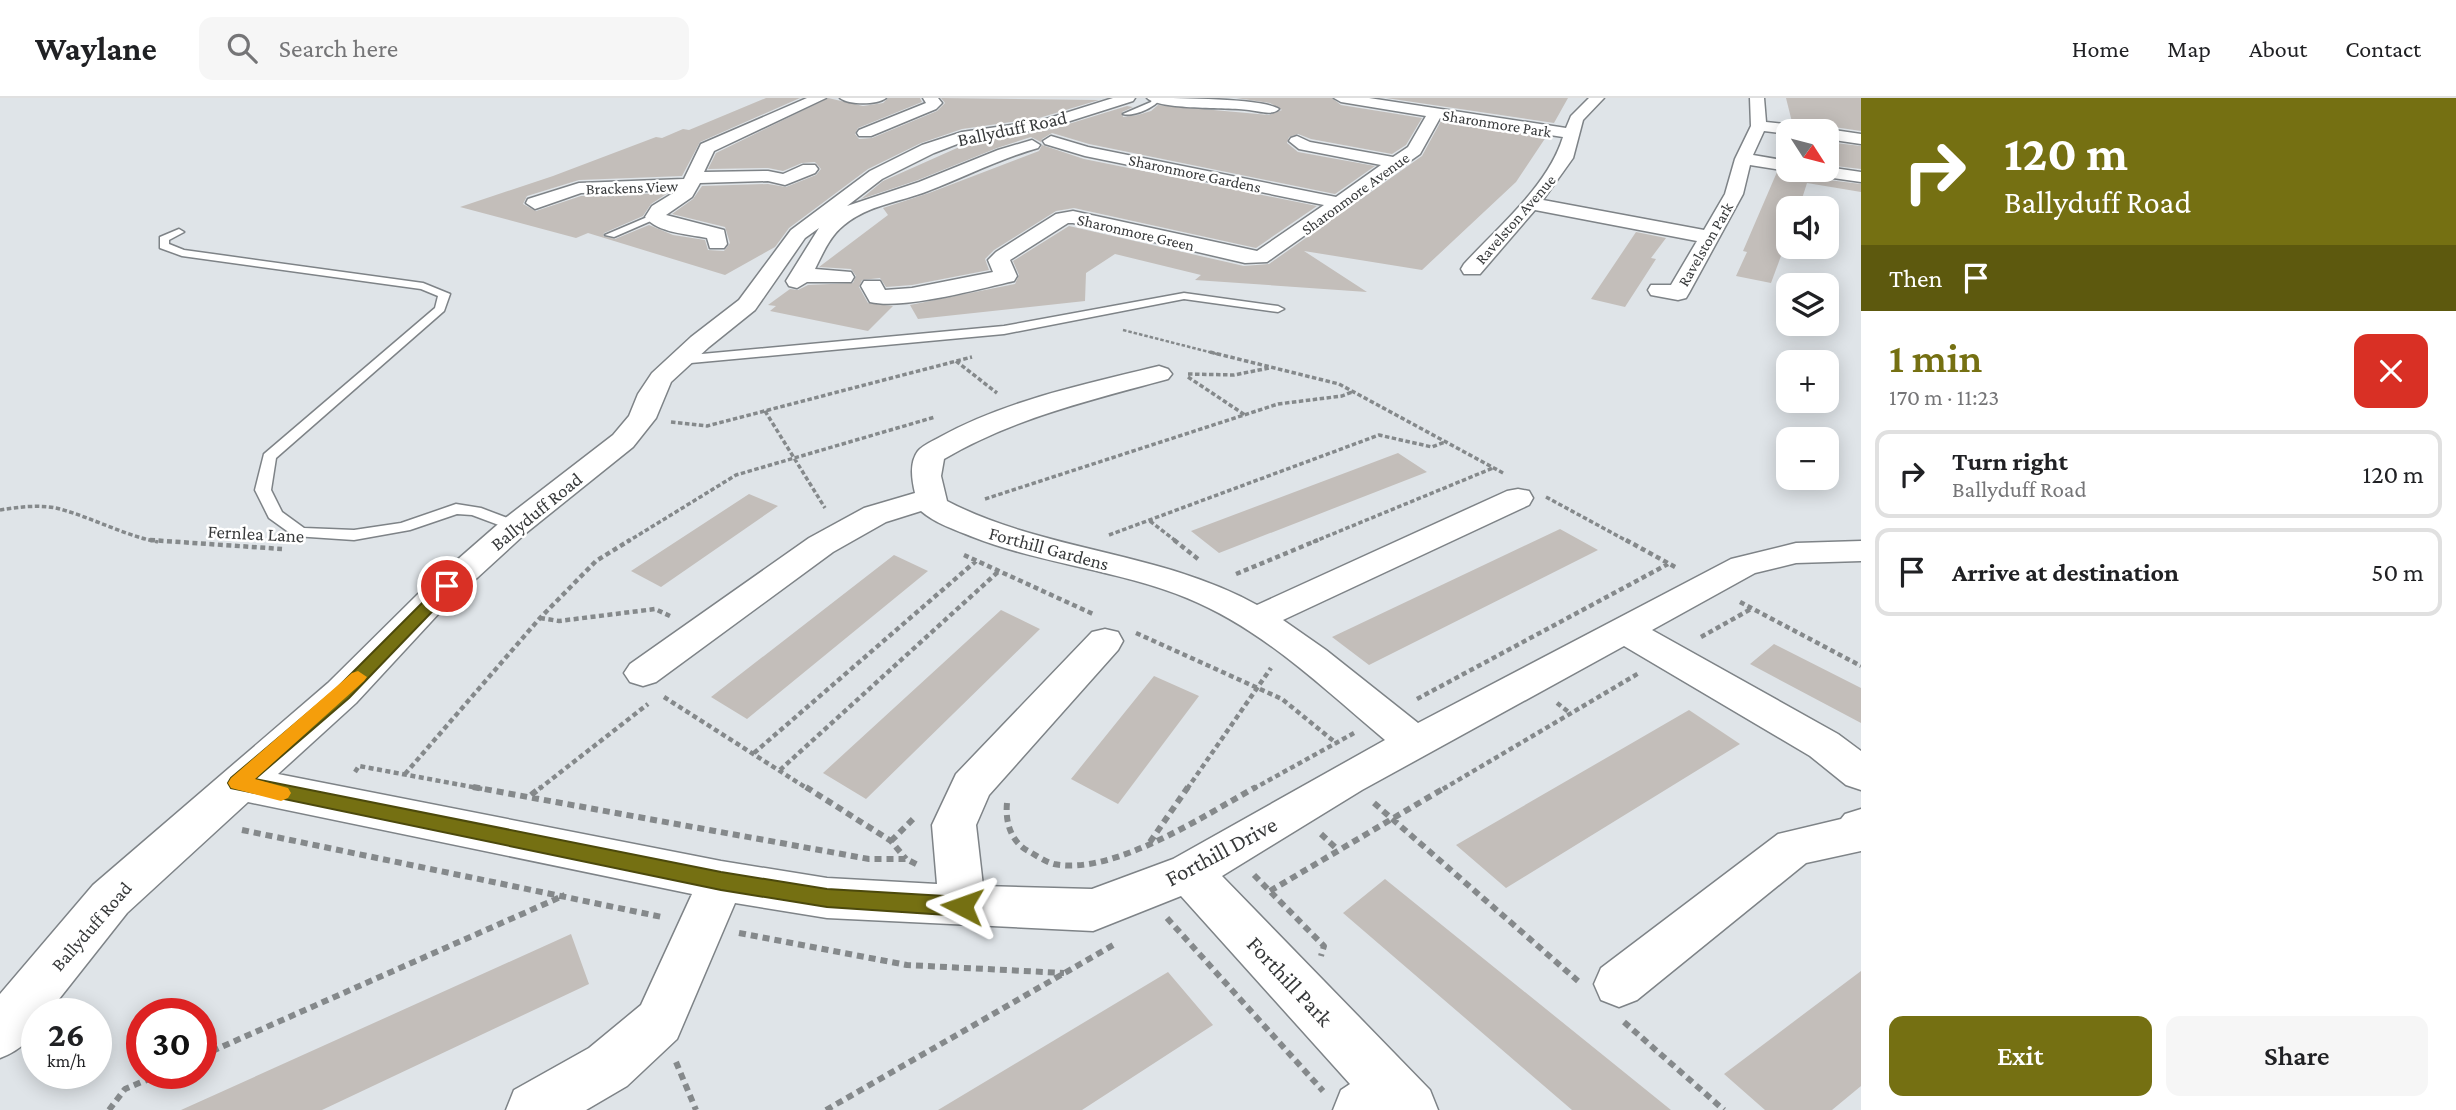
<!DOCTYPE html>
<meta charset="utf-8">
<style>
:root{--surface:#fff;--page:#f6f6f6;--text:#202124;--muted:#757577;--line:#e0e0e0;--accent:#757012}
body{margin:0;font-family:"Crimson Pro",serif;background:var(--page);color:var(--text);height:100vh;display:flex;flex-direction:column;font-size:26px;white-space:nowrap}
*{box-sizing:border-box;margin:0}
p{font-size:23px;color:var(--muted)}
.icon{flex:none;width:38px;height:38px;fill:none;stroke:currentColor;stroke-width:2;stroke-linecap:round;stroke-linejoin:round}
.map{position:relative;flex:1;overflow:hidden}
.drawer{display:flex;flex-direction:column;background:var(--surface);width:595px}
.drawer>*{flex:none}
.hud{background:#757012;color:#fff;overflow:hidden}
.needle{width:46px;rotate:126deg}
.buttons{position:absolute;left:1776px;top:21px;display:grid;gap:14px}
.buttons a{display:grid;place-items:center;width:63px;height:63px;border-radius:14px;background:var(--surface);box-shadow:0 4px 18px #0003;font-size:35px}
.speed{position:absolute;left:21px;top:900px;display:flex;gap:14px;font-size:35px;font-weight:700;text-align:center}
.speed>*{display:grid;place-content:center;width:91px;height:91px;border-radius:50%;background:var(--surface);box-shadow:0 4px 18px #0003;line-height:1}
.speed small{font-size:18px;font-weight:400}
.speed .limit{border:10px solid #d22;background:#fff;color:#111}
.pin{position:absolute;display:grid;place-items:center;width:60px;height:60px;color:#fff;margin:-30px;border:4px solid #fff;border-radius:50%;box-shadow:0 2px 7px #0007}
.me{position:absolute;width:77px;margin:-38px;rotate:274deg;stroke-linejoin:round;filter:drop-shadow(0 0 5px #0008)}
.turn{display:flex;align-items:center;gap:24px;height:147px;padding:0 28px;font-size:32px}
.turn .icon{width:91px;height:91px;stroke-width:2.5}
.turn b{display:block;font-size:49px;line-height:60px}
.then{display:flex;align-items:center;height:66px;padding:0 28px;background:#0003;gap:14px;font-size:26px}
.round{display:grid;place-items:center;flex:none;width:74px;height:74px;border-radius:14px;background:var(--page)}
.overview{display:flex;align-items:center;justify-content:space-between;height:119px;padding:0 28px}
h1{font-size:42px;font-weight:600;line-height:52px;color:var(--accent)}
.button{display:flex;gap:14px;margin-top:auto;padding:14px 28px}
.button a{flex:1;height:80px;border-radius:14px;background:var(--accent);color:#fff;font-size:28px;font-weight:600;line-height:80px;text-align:center}
.button a+a{background:var(--page);color:var(--text)}
ul{padding:0;list-style:none}
li{display:flex;align-items:center;gap:21px;height:88px;margin:0 14px 10px;padding:0 14px;border:4px solid var(--line);border-radius:14px}
li div{flex:1}
li b{display:block;font-size:26px}
li em{font-style:normal}
header{display:flex;align-items:center;gap:42px;box-sizing:border-box;height:98px;padding:0 35px;background:var(--surface);border-bottom:2px solid var(--line)}
header strong{font-size:33px}
nav{display:flex;gap:38px;margin-inline-start:auto;font-size:24px}
.search{width:490px;height:63px;background:var(--page);display:flex;align-items:center;gap:18px;box-sizing:border-box;padding:0 24px;border-radius:14px;color:var(--muted);font-size:26px}
main{display:flex;flex:1;min-height:0}
.map>svg:first-child{display:block}
.building{fill:#c3beba}
.lines{fill:none;stroke-linecap:round;stroke-linejoin:round}
.service-casing{stroke:#7e8387;stroke-width:3}
.minor-casing{stroke:#7e8387;stroke-width:3}
.path-far3{stroke:#85898b;stroke-width:2.5;stroke-dasharray:3.5 2;stroke-linecap:butt}
.path-far2{stroke:#85898b;stroke-width:3.5;stroke-dasharray:4.5 2.5;stroke-linecap:butt}
.path-far1{stroke:#85898b;stroke-width:4.5;stroke-dasharray:5 3.5;stroke-linecap:butt}
.path{stroke:#85898b;stroke-width:6;stroke-dasharray:7 5;stroke-linecap:butt}
.service{fill:#fff;fill-rule:evenodd}
.minor{fill:#fff;fill-rule:evenodd}
.route{fill:#757012;stroke:#4c490c;stroke-width:2}
.slow{fill:#f59e0b}
.labels{text-anchor:middle;stroke-width:5;stroke-linejoin:round;paint-order:stroke}
.far-street-label{font-size:16px;fill:#37393a;stroke:#fff}
.street-label{font-size:19px;fill:#37393a;stroke:#fff}
.near-street-label{font-size:23px;fill:#37393a;stroke:#fff}
</style>
<header>
<strong>Waylane</strong>
<div class="search"><svg class="icon" aria-label="search" viewBox="0 0 24 24"><circle cx="10" cy="10" r="6"/><path d="M15 15l6 6"/></svg>Search here</div>
<nav><a>Home</a><a>Map</a><a>About</a><a>Contact</a></nav>
</header>
<main>
<div class="map">
<svg width="1861" height="1012" viewBox="0 0 1861 1012">
<rect width="100%" height="100%" fill="#dfe4e8"/>
<path class="building" d="M766,0H800L700,44L682,78L579,82L527,98L523,106L536,113L581,98L668,95L651,106L643,118L604,135L603,138L615,141L649,127L673,137L705,142L708,152L724,153L730,145L725,129L672,116L693,101L702,88L768,86L786,89L816,77L821,71L815,64L802,65L783,73L768,70L708,71L716,55L828,0L863,8L883,5L888,0H920L922,4L858,30L855,36L859,41L872,40L937,13L945,5L941,0L1099,2L1039,20L962,31L921,45L868,71L789,130L775,149L725,177L588,135L576,140L460,109L553,78L656,39L662,40L683,31L689,32Z
M1236,0H1332L1341,7L1422,20L1406,47L1392,56L1311,41L1298,36L1289,39L1287,45L1298,54L1375,68L1335,96L1089,46L1052,35L1042,41L1041,44L1031,39L997,50L918,82L861,101L883,83L966,46L1049,32L1127,8L1133,9L1122,14L1123,19L1138,17L1151,13L1158,7L1269,17L1282,12L1270,5Z
M1386,0H1568L1554,25Z
M1786,0H1861V33L1827,28L1813,33L1804,26L1792,24Z
M1441,23L1546,39L1516,84L1422,172L1304,153L1367,194L1195,182L1201,177L1115,156L1086,175L1085,203L918,221L910,207L1015,186L1019,177L1013,163L1069,128L1244,168L1269,166L1422,58Z
M1827,44L1861,48V71L1827,67Z
M1042,47L1084,61L1317,108L1256,150L1074,110L1056,113L994,152L985,161L989,172L912,187L886,189L880,180L862,182L859,189L868,205L893,208L868,233L770,213L776,208L768,207L790,191L798,192L808,187L853,185L856,178L851,171L819,169L888,117L883,110L929,95L1039,53Z
M1797,72L1812,80L1861,86V94L1807,85L1799,110H1788V139L1771,185L1736,178L1747,154L1743,153L1777,74L1788,76Z
M1636,134L1666,140L1651,160L1656,161L1625,209L1591,201Z
M1398,355L1427,374L1219,455L1191,433Z
M749,396L778,408L661,489L631,473Z
M1560,431L1598,452L1369,567L1332,539Z
M894,457L928,473L747,621L711,599Z
M1001,512L1040,531L866,701L823,675Z
M1774,546L1861,590V625L1750,566Z
M1154,578L1199,598L1118,706L1071,681Z
M1689,612L1740,646L1506,790L1456,747Z
M1385,781L1671,1012H1572L1343,815Z
M571,836L589,886L322,1012H181Z
M1861,873V988L1832,1012H1765L1724,976Z
M1168,874L1213,927L1082,1012H938Z"/>
<g class="lines">
<g class="service-casing">
<path id="service" d="M1153,0L1160,1C1155,10 1132,19 1123,16L1151,4Z
M652,117L660,119L614,139L605,137Z
M179,131L184,134L169,142V146L184,152L423,185L450,196L444,213L276,360L271,392L282,414L304,430L354,432L401,425L456,406L481,410L521,425L523,428L521,431L515,433L472,417L457,416L410,432L354,442L294,438L269,420L255,392L264,356L435,210L438,198L421,191L182,158L160,150V139Z
M1184,195L1278,208L1284,211L1278,214L1184,201L1004,236L680,266L674,262L680,258L1004,228Z"/>
</g>
<g class="minor-casing">
<path id="minor" d="M807,0H826L714,53L704,74L768,73L783,76L803,67H815L818,71L815,75L785,87L768,83L700,85L692,99L666,117L724,132L727,146L724,150H710L707,140C687,136 658,135 645,119L652,108L678,92L581,95L535,111L526,105L528,101L579,85L684,81L701,46Z
M840,0H886C877,7 849,7 840,0Z
M923,0H938L942,5L936,11L871,38H859L857,35L859,32L926,5Z
M1113,0H1135L1133,3L1048,30L965,43L934,55L882,81L847,108L919,84L998,52L1032,42L1040,47L1038,50C999,61 965,79 928,93C900,104 868,107 844,127C830,138 823,155 815,171L851,174L854,179L851,184H807L797,190L789,188L786,183L819,130L805,140L755,212L709,249L671,284L656,320L633,349L526,435L442,512L356,605L278,676L721,763L827,780L937,786L932,727L956,676L1092,534L1105,531L1118,534L1123,543L1118,552L989,697L976,727L983,788L1092,791L1173,761L1385,642C1323,590 1263,531 1187,500C1118,472 1042,466 973,439C955,432 935,425 921,413L886,424L833,454L656,584L643,588L630,584L624,575L630,566L809,440L864,410L915,395C912,382 909,365 918,353C923,347 933,343 940,339C1007,302 1086,286 1159,268L1168,271L1172,276L1168,281C1091,302 1014,320 944,361L941,378L947,403C1045,454 1160,453 1257,507L1507,393L1518,391L1529,393L1533,400L1529,407L1283,522L1326,552L1418,625L1731,461L1796,445L1861,443V463L1796,465L1755,475L1652,532L1838,636L1861,653V692L1846,687L1810,658L1624,548L1362,692L1222,778L1430,992L1438,1012H1333L1341,992L1350,986L1181,798L1093,833L827,820L735,805L677,941L627,988L586,1012H506L514,992L589,950L641,907L692,796L248,704L127,815L48,915H37C37,939 21,952 0,960V896L93,787L328,585L418,496L504,421L613,337L629,318L638,296L652,275L691,239L739,202L791,132L870,73L922,47L962,34L1040,23Z
M1147,0C1173,0 1263,0 1279,11C1272,18 1259,13 1249,12C1227,9 1159,12 1147,0Z
M1334,0H1369L1566,30L1571,18L1589,0H1604L1583,22L1573,60L1543,102L1704,132L1725,96L1735,61L1751,28L1750,0H1764L1766,24L1803,28L1811,33H1788V36L1764,33L1753,57L1788,63V72H1794L1788,73L1750,67L1743,96L1689,195L1686,200L1678,202L1651,197L1648,192L1651,187H1671L1697,143L1535,112L1480,176H1464L1461,171L1464,166C1498,129 1548,88 1563,39L1440,20L1420,56L1267,164L1245,165L1073,125H1068L1010,162L1017,178L1014,183C979,191 903,212 870,204L861,188L864,183H880L885,192L912,190L993,174L988,162L996,154L1056,116L1073,113L1257,153L1324,107L1085,58L1045,46L1043,43L1051,38L1088,49L1336,99L1381,67L1299,51L1289,43L1291,40L1297,38L1310,44L1393,59L1408,49L1426,18L1341,4Z
M1827,31L1861,36V46L1827,41V33H1821Z
M1827,69L1861,74V84L1812,77L1803,72H1827Z
M1861,711V753L1806,765L1637,902L1619,909L1601,902L1594,886L1601,870L1778,736L1841,721L1845,716Z"/>
</g>
<path class="path-far3" d="M1123,232L1217,256"/>
<path class="path-far2" d="M1210,254L1339,286L1505,376
M956,263L997,295
M1188,276L1234,277L1269,270
M1188,279L1245,317
M765,313L825,410
M671,324L707,328L972,259
M1546,399L1629,444
M985,401L1278,306L1342,298L1352,294
M0,412C18,409 41,406 60,411C93,420 123,437 158,444
M1150,423L1177,444
M1109,437L1379,337L1432,349L1445,344
M627,444L736,377L935,319
M1313,444L1493,370"/>
<path class="path-far1" d="M150,442L282,451
M1174,442L1198,461
M1626,442L1677,470
M964,457L1093,516
M1236,476L1318,442
M1740,504L1861,568
M540,520L559,523L655,511L670,518
M1136,535L1282,601L1336,645
M1701,539L1751,511
M664,599L808,691
M1417,601L1668,466
M1557,605L1570,615
M754,655L976,463
M780,672L999,473
M355,674L359,668L483,691
M405,676L540,520L596,463L630,442
M539,691L648,606
M1187,691L1271,570
M1253,691L1354,635
M1443,691L1639,575"/>
<path class="path" d="M473,689L869,761H906L918,767
M806,689L891,743L906,761
M531,697L541,689
M1007,705C1005,724 1011,745 1030,754C1037,758 1046,764 1054,766C1113,778 1205,717 1256,689
M1374,705L1578,883
M242,732L662,819
M1321,736L1338,752
M891,743L915,719
M1150,744L1188,689
M1254,777L1324,848L1321,858
M1270,793L1446,689
M1167,820L1323,993
M739,835L907,867L1064,875
M1624,924L1724,1012
M201,958L565,797
M676,964L696,1012
M109,1012L125,991L163,975
M826,1012L1115,846"/>
<use href="#service" class="service"/>
<use href="#minor" class="minor"/>
</g>
<path class="route" d="M447,483L455,488L453,492L349,600L255,681L721,774L827,791L962,799L970,802L973,808L970,815L962,818L827,809L721,792L231,690L228,685L231,680L336,591L442,485Z"/>
<path class="slow" d="M358,573L367,579L364,583L255,681L288,690L291,695L288,700L281,703L231,690L228,685L231,680L352,575Z"/>
<g class="labels">
<g class="far-street-label">
<text transform="translate(1497 25) rotate(9)" y="6">Sharonmore Park</text>
<text transform="translate(1195 75) rotate(12)" y="6">Sharonmore Gardens</text>
<text transform="translate(632 89) rotate(-2)" y="6">Brackens View</text>
<text transform="translate(1355 95) rotate(-36)" y="6">Sharonmore Avenue</text>
<text transform="translate(1515 121) rotate(-49)" y="6">Ravelston Avenue</text>
<text transform="translate(1136 134) rotate(13)" y="6">Sharonmore Green</text>
<text transform="translate(1705 146) rotate(-60)" y="6">Ravelston Park</text>
</g>
<g class="street-label">
<text transform="translate(1012 30) rotate(-12)" y="7">Ballyduff Road</text>
<text transform="translate(536 413) rotate(-39)" y="7">Ballyduff Road</text>
<text transform="translate(256 435) rotate(3)" y="7">Fernlea Lane</text>
<text transform="translate(1049 450) rotate(15)" y="7">Forthill Gardens</text>
<text transform="translate(91 828) rotate(-49)" y="7">Ballyduff Road</text>
</g>
<g class="near-street-label">
<text transform="translate(1221 753) rotate(-28)" y="8">Forthill Drive</text>
<text transform="translate(1290 883) rotate(47)" y="8">Forthill Park</text>
</g>
</g>
</svg>
<div class="buttons">
<a><svg class="needle" viewBox="-14 -14 28 28"><path d="M0-13l5 13h-10z" fill="#e53935"/><path d="M0 13l5-13h-10z" fill="#757577"/></svg></a>
<a><svg class="icon" aria-label="sound" viewBox="0 0 24 24"><path d="M4 9h4l5-4v14l-5-4H4zM17 9q2 3 0 6"/></svg></a>
<a><svg class="icon" aria-label="layers" viewBox="0 0 24 24"><path d="M12 4l9 5-9 5-9-5zM3 14l9 5 9-5"/></svg></a>
<a>+</a>
<a>−</a>
</div>
<div class="speed"><div>26<small>km/h</small></div><div class="limit">30</div></div>
<div class="pin" style="left:447px;top:488px;background:#d93025"><svg class="icon" aria-label="arrive" viewBox="0 0 24 24"><path d="M6 21V4h12l-3 4 3 4H6"/></svg></div>
<svg class="me" style="left:962px;top:808px" viewBox="-20 -20 40 40"><path d="M0-17L14 15 0 8-14 15z" fill="#757012" stroke="#fff" stroke-width="4"/></svg>
</div>
<section class="drawer">
<div class="hud">
<div class="turn"><svg class="icon" aria-label="right" viewBox="0 0 24 24"><path d="M7 20v-9h11M14 6l5 5-5 5"/></svg><div><b>120 m</b>Ballyduff Road</div></div>
<div class="then">Then<svg class="icon" aria-label="arrive" viewBox="0 0 24 24"><path d="M6 21V4h12l-3 4 3 4H6"/></svg></div>
</div>
<div class="overview"><div><h1>1 min</h1><p>170 m · 11:23</p></div><a class="round" style="background:#d93025;color:#fff"><svg class="icon" aria-label="close" viewBox="0 0 24 24"><path d="M6 6l12 12M18 6L6 18"/></svg></a></div>
<ul>
<li><svg class="icon" aria-label="right" viewBox="0 0 24 24"><path d="M7 20v-9h11M14 6l5 5-5 5"/></svg><div><b>Turn right</b><p>Ballyduff Road</p></div><em>120 m</em></li>
<li><svg class="icon" aria-label="arrive" viewBox="0 0 24 24"><path d="M6 21V4h12l-3 4 3 4H6"/></svg><div><b>Arrive at destination</b></div><em>50 m</em></li>
</ul>
<div class="button"><a>Exit</a><a>Share</a></div>
</section>
</main>
